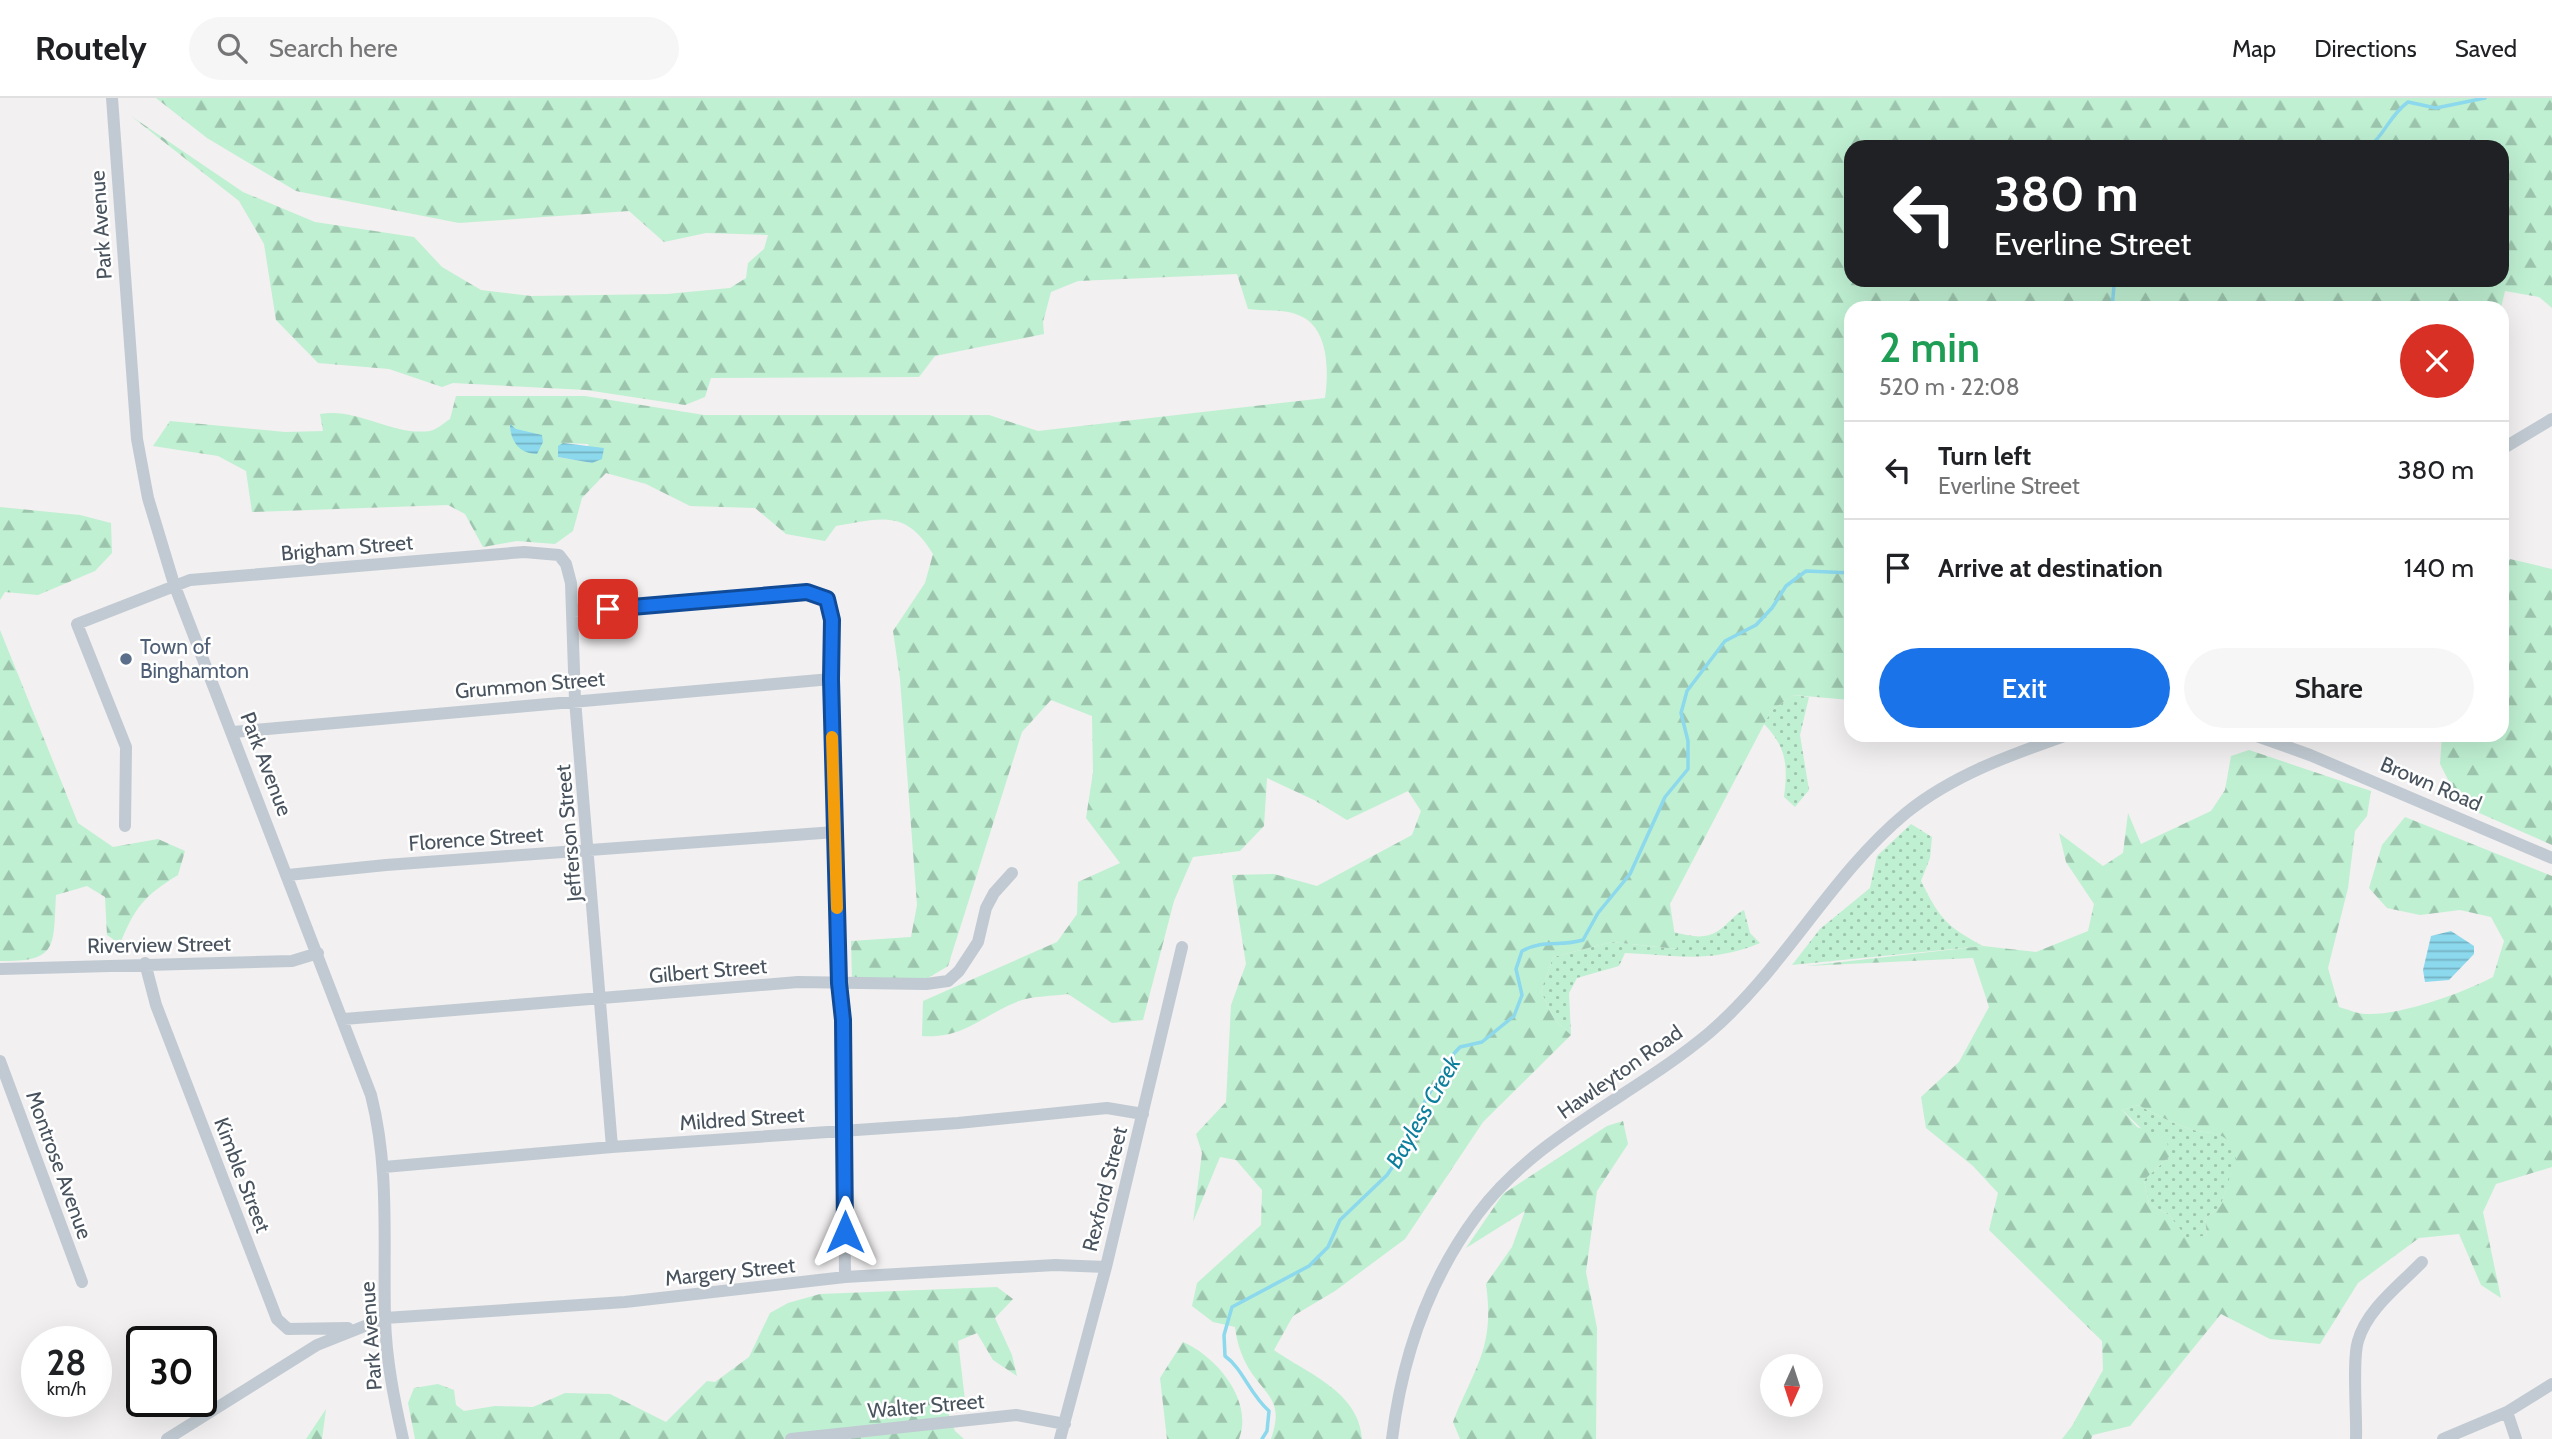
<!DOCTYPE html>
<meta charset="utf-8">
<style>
:root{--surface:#fff;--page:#f6f6f6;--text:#202124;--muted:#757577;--line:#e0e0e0;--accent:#1a73e8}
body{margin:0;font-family:Cabin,sans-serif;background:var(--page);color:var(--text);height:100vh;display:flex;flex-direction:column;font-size:26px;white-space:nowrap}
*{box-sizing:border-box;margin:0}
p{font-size:23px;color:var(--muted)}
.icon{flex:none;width:38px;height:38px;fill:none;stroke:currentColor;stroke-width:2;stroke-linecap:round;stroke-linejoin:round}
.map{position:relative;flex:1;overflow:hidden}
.panel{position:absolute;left:1844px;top:203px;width:665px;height:441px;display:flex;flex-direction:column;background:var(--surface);border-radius:21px;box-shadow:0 7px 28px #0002}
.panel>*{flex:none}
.hud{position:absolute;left:1844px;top:42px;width:665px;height:147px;border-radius:21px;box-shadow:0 7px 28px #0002;background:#202124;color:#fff;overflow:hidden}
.needle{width:46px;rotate:183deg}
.fabs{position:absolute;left:1760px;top:1256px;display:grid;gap:14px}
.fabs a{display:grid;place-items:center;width:63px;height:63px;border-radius:50%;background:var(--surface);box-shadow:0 7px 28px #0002;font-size:35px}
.speed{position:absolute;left:21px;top:1228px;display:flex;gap:14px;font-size:35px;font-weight:700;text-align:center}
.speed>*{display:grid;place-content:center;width:91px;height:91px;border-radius:50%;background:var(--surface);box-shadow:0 7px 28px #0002;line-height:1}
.speed small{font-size:18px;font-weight:400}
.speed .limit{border:4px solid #111;border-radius:10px;background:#fff;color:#111}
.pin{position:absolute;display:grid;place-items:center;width:60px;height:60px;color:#fff;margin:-30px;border-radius:14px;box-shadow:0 4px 10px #0006}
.me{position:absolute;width:77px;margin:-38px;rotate:0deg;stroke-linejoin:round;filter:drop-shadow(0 0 5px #0008)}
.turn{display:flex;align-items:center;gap:24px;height:147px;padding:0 35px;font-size:32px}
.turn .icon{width:91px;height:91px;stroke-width:2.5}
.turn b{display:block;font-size:49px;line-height:60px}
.round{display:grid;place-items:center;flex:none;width:74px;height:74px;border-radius:37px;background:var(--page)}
.headline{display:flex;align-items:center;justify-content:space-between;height:119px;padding:0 35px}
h1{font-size:42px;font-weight:600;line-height:52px;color:#1e9e55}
.cta{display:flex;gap:14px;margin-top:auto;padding:14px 35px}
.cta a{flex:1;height:80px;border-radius:42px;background:var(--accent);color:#fff;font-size:28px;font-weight:600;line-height:80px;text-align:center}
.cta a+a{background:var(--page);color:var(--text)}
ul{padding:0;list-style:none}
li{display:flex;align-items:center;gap:21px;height:98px;padding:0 35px;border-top:2px solid var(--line)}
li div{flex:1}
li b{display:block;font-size:26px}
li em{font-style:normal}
header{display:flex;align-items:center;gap:42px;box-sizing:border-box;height:98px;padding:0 35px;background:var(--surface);border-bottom:2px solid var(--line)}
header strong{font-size:33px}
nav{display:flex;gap:38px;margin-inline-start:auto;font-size:24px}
.search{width:490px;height:63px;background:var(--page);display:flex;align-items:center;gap:18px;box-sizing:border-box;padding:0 24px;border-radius:38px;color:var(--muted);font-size:26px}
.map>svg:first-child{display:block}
.green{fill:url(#green-dots)}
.forest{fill:url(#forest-firs);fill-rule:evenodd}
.water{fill:url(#water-rules)}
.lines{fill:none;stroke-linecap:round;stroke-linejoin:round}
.stream{stroke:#8cd8ed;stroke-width:3.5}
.minor{stroke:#c1cad2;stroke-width:12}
.route-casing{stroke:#114b97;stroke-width:18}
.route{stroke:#1a73e8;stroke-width:12}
.slow{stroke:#f59e0b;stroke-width:12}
.service-dot{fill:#5c6f8a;stroke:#fff;stroke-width:2.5}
.labels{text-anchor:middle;stroke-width:5;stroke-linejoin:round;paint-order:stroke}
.street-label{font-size:21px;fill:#48535e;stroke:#fff}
.service-label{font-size:21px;fill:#4e5e75;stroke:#fff;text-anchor:start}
.water-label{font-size:23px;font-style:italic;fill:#0c7f9d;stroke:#fff}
</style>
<header>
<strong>Routely</strong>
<div class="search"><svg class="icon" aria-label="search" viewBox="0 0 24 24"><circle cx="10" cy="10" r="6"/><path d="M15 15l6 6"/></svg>Search here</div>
<nav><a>Map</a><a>Directions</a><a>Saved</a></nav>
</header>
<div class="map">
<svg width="2552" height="1341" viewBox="0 0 2552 1341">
<defs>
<pattern id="green-dots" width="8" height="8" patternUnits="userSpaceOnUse" patternTransform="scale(1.75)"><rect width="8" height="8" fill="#bff0d2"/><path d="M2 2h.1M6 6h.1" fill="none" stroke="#9dc5ae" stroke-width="1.8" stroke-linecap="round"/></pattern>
<pattern id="forest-firs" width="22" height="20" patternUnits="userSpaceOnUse" patternTransform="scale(1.75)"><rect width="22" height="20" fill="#bff0d2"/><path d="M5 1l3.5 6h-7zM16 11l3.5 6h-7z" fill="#9dc5ae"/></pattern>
<pattern id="water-rules" width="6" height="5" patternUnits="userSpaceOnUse" patternTransform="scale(1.75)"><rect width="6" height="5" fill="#8cd8ed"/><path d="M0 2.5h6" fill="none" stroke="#74b2c3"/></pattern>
</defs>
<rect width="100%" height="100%" fill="#f2f0f0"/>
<path class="green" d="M1793,597L1809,599L1800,637L1809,692L1795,709L1784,699C1788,669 1787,649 1764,626L1771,613Z
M1911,726L1932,739L1930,760L1921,783C1940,821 1946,828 1983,848L1792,867L1820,831L1870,790L1877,758Z
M1744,812L1750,835L1760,845C1709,866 1677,857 1625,855L1619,868L1577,880L1569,895L1571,937L1555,922L1541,894L1553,859L1612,844L1676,851L1673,834C1691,838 1706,843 1722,830C1730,824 1734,817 1744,812Z
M2138,1007C2153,1015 2168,1023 2184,1029C2207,1038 2221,1029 2239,1053L2221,1107L2205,1121L2207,1137L2188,1142L2169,1117L2149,1106L2144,1082L2170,1058L2122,1012Z"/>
<path class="forest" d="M156,0H2552V210L2539,199L2505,193L2501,210H1852L1851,602L1793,597L1771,613L1670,806L1677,851L1612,844L1553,859L1541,894L1555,922L1571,937L1483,1024L1405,1141L1335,1193L1293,1218L1274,1252C1306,1275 1359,1293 1362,1341H1271C1284,1303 1268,1300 1249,1271C1241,1257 1237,1245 1235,1229L1213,1224L1192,1208L1197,1185L1261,1127L1262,1092L1236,1062L1220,1059L1193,1124L1202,1055L1196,1036L1226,1004L1231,907L1246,866L1232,777L1274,776L1317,788L1412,737L1421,713L1408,693L1347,722L1314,702L1267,680L1264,728L1240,753L1193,759L1174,803L1143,922L1112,925L1068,896C1053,898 1033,898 1019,903C982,917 965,941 922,938L923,903L1057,844L1077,816L1078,784L1120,765L1086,720L1093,674L1092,618L1051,602L1022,634L948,868L928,880L852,881L851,843L911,839L917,807L900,581L893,533L925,485L933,456C906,411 882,420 836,428L825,443L786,436L755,410L690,408L646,386L606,375L582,400L573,433L555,446L517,443L483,449L465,416L448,407L252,414L246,373L218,358L153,348L170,323L285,334L323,333L320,316C357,309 392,338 430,333C436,332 444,325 450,321L456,298H585L704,317H989L1038,333L1325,300C1329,273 1329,228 1298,217C1284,211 1263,213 1248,211L1237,176L1078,183L1051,194L1043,224L1044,236L935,258L919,279L711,280L705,299L685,307L586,292L453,285L442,289L389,271L318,265L276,222L264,146L239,103L131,18L243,94L315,124L414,139L442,169L481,192L531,198L667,196L730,190L746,180L748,165L764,151L768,137L706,135L664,144L629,113L459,125L296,93L207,40ZM1852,49H2502V182H1852ZM563,345L588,346L592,365L558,359Z
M0,409L80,417L111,425L112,455L95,473L38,497L5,494L0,502Z
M2510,461L2552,471V747L2461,707L2440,666L2442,637H2502V477Z
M0,532L78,725L113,749L158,741L185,753L178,777C144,798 135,809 120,846L107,837L105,799L87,788L56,797C53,848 59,864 0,863Z
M2249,652L2371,693L2367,718L2355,733L2348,790L2328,870L2339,909C2347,911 2357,916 2366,916C2399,918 2463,895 2493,879L2504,843L2491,819L2460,812L2420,817L2387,810L2369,790L2382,747L2405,719L2552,778V1069L2496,1086L2483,1114L2501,1200L2481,1187L2459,1136L2419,1140L2358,1185L2320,1246L2270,1241L2221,1216L2130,1328L2093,1337L2091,1341H2062L2072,1328L2103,1272L2102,1243L1989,1132L1998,1095L1973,1068L1926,1030L1921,999L1959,964L1989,909L1973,860L1806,868L1983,848L2036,854L2088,833L2094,806L2066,764L2059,735L2103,768L2123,755L2128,715L2141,746L2211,713L2225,692L2231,658ZM2138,1007C2153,1015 2168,1023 2184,1029C2207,1038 2221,1029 2238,1053L2221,1107L2205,1121L2207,1137L2188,1141L2169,1117L2149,1106L2144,1082L2170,1058L2166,1039L2137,1029L2122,1012Z
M1623,1023L1628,1046L1597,1093L1586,1174L1597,1230L1596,1341H1460L1453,1324C1475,1268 1495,1250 1486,1186L1512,1149L1525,1113L1466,1150L1503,1096L1607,1028Z
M997,1189L1013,1201L995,1220L1012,1257L1017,1278L993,1262L977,1235L958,1243L965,1302L947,1312L955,1333L964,1341H415L408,1305L414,1290L438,1286L454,1292L456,1307L464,1313L495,1308L533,1309L565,1295L610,1296L666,1324L707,1283L715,1284L749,1259L770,1215L788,1205L820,1196Z
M1183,1244C1216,1258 1254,1303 1239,1341H1167L1160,1280Z
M326,1311L322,1341H306Z"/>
<path class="water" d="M510,326L516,331L542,337L543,344L537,356C519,356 510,342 510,326Z
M563,345L604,350L602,361L592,365L558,359V348Z
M2451,833L2474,848V856L2449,882L2425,884L2423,872L2431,838Z"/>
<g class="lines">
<path class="stream" d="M2369,49C2386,35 2389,18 2408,4L2436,10L2485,0
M2112,210L2114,188L2124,182
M1262,1341L1267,1333L1269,1313C1249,1295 1243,1271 1225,1258L1224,1237L1232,1209L1309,1168L1328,1149L1340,1122L1387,1077L1404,1052L1425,1003L1449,961L1460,949L1482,944L1514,918L1522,897L1516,871L1522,853C1544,841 1560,849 1583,842L1598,815L1630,776L1665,699L1688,671V643L1681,615L1687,593L1725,543L1756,527L1772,510L1786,488L1806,473L1852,475"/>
<path class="minor" d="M112,0L137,341L148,400L174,486L371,997C390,1071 383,1144 385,1220C386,1261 394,1301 403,1341
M2502,351L2552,321
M573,513L807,494L826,501L832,522L831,581L839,885L843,922L845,1179
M233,634L831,581
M2254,637L2310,657L2552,760
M125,728L126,649L77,526L190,482L524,454L559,457L566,466L571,485L575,602L612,1049
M288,777L386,767L835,734
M145,865L156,907L277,1221L288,1231L348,1230
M0,871L292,863L318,855
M344,921L798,884L926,886L948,883L959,873L978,844L986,810L994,795L1012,775
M0,963L82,1184
M384,1069L612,1049L958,1025L1107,1010L1143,1016
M2507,1314L2516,1341
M167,1341L317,1247L385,1220L625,1204L845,1179L1055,1167L1106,1169
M791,1341L1016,1317L1065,1326
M1060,1341L1106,1169L1182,849
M1392,1341C1402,1260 1428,1183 1477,1117C1536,1037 1634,998 1709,935C1784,871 1830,778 1906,715C1953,677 2010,657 2067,637
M2356,1341C2357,1318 2352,1262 2358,1243C2367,1211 2400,1187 2422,1164
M2443,1341L2507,1314L2552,1286"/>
</g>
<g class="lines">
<g class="route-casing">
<path id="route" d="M608,511L807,494L827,501L832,522L831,581L839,885L843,922L845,1134"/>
</g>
<use href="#route" class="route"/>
<path class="slow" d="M832,639L837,810"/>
</g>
<circle class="service-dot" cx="126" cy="561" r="7"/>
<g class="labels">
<g class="street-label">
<text transform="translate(101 127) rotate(-94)" y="7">Park Avenue</text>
<text transform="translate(347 450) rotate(-5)" y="7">Brigham Street</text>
<text transform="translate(530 587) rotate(-5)" y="7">Grummon Street</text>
<text transform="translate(266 666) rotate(69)" y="7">Park Avenue</text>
<text transform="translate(2431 686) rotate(23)" y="7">Brown Road</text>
<text transform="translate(569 735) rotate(-95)" y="7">Jefferson Street</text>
<text transform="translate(476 741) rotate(-4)" y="7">Florence Street</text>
<text transform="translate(159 847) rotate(-1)" y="7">Riverview Street</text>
<text transform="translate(708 873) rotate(-5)" y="7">Gilbert Street</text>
<text transform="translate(1620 974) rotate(-35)" y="7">Hawleyton Road</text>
<text transform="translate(742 1021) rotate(-4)" y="7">Mildred Street</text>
<text transform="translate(59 1067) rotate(70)" y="7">Montrose Avenue</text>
<text transform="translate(242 1077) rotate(69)" y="7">Kimble Street</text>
<text transform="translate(1105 1091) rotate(-76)" y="7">Rexford Street</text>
<text transform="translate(730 1174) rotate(-6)" y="7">Margery Street</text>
<text transform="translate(371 1238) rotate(-94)" y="7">Park Avenue</text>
<text transform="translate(926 1308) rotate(-5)" y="7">Walter Street</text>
</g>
<g class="service-label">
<text x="140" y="556">Town of<tspan x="140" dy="24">Binghamton</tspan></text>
</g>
<g class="water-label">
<text transform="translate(1423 1014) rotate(-60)" y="8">Bayless Creek</text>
</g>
</g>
</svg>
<div class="fabs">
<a><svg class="needle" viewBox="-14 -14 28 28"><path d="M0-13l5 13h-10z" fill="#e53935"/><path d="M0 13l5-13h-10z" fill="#757577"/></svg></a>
</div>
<div class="speed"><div>28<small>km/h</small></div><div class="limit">30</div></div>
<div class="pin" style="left:608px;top:511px;background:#d93025"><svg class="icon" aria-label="arrive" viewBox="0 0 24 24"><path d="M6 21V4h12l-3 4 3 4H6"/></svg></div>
<svg class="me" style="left:845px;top:1134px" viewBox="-20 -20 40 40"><path d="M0-17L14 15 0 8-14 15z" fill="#1a73e8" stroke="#fff" stroke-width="4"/></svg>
<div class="hud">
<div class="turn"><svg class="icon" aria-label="left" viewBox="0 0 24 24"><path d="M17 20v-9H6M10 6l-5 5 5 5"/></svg><div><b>380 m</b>Everline Street</div></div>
</div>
<section class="panel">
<div class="headline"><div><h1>2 min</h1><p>520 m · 22:08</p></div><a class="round" style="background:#d93025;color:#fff"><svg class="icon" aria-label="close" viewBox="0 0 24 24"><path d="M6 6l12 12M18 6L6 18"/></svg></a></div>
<ul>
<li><svg class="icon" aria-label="left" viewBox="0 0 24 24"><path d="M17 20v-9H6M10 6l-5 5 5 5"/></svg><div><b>Turn left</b><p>Everline Street</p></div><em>380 m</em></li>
<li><svg class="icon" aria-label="arrive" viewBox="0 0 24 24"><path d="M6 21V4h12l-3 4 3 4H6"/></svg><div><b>Arrive at destination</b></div><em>140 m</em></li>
</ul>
<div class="cta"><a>Exit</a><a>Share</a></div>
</section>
</div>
